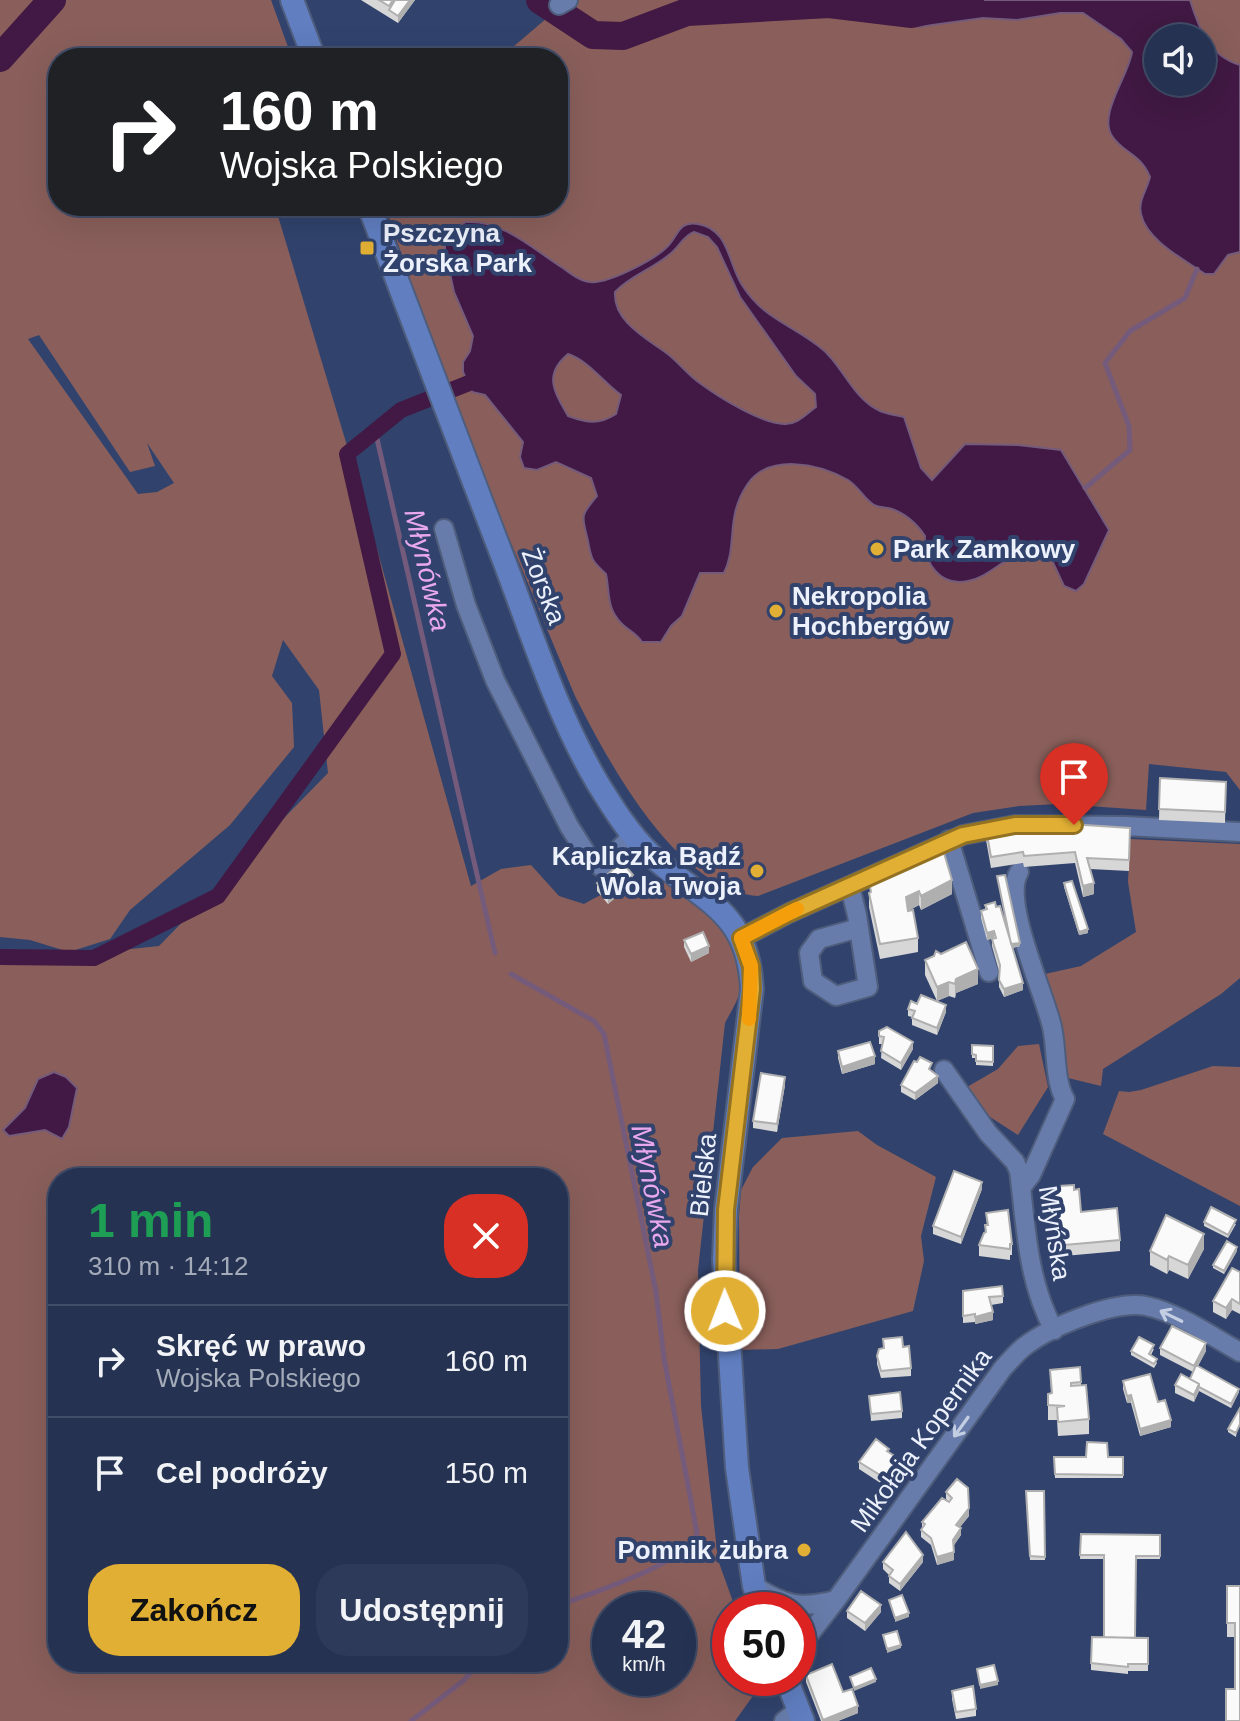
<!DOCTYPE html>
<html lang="pl">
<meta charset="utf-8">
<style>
:root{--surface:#253252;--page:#2d3a59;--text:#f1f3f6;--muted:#a3aab8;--line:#424d69;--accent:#e1af34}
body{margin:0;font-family:Helvetica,sans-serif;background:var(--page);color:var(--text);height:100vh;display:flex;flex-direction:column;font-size:30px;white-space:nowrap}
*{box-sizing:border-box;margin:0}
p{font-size:26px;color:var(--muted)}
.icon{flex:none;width:44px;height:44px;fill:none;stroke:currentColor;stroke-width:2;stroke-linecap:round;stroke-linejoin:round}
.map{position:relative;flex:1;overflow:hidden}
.details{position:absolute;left:48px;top:1168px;width:520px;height:504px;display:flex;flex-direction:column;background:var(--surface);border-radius:32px;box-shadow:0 8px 32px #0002,0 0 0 2px var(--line)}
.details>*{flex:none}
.banner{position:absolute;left:48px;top:48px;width:520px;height:168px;border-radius:32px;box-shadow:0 8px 32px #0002,0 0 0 2px var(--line);background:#202124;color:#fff;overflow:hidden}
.tools{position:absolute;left:1144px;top:24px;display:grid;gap:16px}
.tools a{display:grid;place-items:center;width:72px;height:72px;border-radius:50%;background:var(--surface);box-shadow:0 8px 32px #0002,0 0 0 2px var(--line);font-size:40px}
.speed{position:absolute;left:592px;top:1592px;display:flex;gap:16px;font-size:40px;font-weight:700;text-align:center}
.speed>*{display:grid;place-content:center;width:104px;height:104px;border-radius:50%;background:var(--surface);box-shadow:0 8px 32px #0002,0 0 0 2px var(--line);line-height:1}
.speed small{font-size:20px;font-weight:400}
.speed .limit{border:12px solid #d22;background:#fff;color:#111}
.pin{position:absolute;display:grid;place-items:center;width:68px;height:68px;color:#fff;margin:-82px -34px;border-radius:50% 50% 50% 0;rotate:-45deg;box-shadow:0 0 8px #0007}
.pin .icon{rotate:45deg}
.me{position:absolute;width:88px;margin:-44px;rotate:359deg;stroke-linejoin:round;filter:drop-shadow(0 0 6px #0008)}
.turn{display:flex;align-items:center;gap:28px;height:168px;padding:0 40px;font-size:36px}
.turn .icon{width:104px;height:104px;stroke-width:2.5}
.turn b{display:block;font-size:56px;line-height:68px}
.round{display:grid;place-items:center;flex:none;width:84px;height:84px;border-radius:32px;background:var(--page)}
.overview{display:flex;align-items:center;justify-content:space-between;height:136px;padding:0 40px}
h1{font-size:48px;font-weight:700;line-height:60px;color:#1e9e55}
.button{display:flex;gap:16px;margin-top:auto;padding:16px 40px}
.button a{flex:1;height:92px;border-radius:32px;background:var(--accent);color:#111;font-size:32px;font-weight:700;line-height:92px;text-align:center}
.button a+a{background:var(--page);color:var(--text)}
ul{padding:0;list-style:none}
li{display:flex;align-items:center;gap:24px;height:112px;padding:0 40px;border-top:2px solid var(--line)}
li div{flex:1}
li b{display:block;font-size:30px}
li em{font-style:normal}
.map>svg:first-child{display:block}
.green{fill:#8a5f5b;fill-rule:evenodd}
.water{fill:#411944;stroke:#745a7b;stroke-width:2;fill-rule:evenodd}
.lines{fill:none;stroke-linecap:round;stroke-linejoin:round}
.stream{stroke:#745a7b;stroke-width:5}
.canal{stroke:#411944;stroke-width:16}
.river{stroke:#411944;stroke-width:28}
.minor-casing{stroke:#4f5d7c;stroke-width:22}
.major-casing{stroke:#4f5d7c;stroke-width:26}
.minor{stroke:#677caa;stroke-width:18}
.major{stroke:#607ec0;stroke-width:22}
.wall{fill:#d7d7d7}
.shaded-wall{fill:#afafaf}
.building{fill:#fafafa;stroke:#afafaf;stroke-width:2}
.oneway{stroke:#c4cee3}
.route-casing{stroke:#927222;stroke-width:20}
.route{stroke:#e1af34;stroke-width:14}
.slow{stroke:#f59e0b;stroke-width:14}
.poi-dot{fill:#e1af34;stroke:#31436d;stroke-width:3}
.labels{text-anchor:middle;stroke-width:8;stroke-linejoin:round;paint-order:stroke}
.poi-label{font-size:26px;font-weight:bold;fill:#ecf1fb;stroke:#31436d;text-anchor:start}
.street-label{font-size:26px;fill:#ecf1fb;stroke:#31436d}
.water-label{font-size:28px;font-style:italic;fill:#e9a8ed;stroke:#31436d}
</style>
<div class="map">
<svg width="1240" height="1721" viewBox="0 0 1240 1721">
<rect width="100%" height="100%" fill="#31436d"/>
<path class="green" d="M0,0H271L292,58H58V206H275L363,499L471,886L501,869L531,865L559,896L584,904C605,892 629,880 654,878C663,877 674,885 682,891C710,913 747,948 740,989C739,1000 730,1013 725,1023L698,1270L701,1406L718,1560L736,1610H730V1678H754L755,1693L735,1721H0V963L159,946L328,773L319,690L283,640L272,676L292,703L294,747L230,825L130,910L110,939L69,952L30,940L0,937ZM39,335L130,472L155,466L147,443L174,483L157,492L138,494L28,339ZM58,1178H558V1662H58ZM610,1610H678V1678H610Z
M568,0H1240V790L1226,772L1149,764L1146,810L1059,804L1019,806L973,813L758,896C676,890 608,761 575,696L452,402L385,206H558V58H500ZM1158,38H1202V82H1158Z
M1130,839L1240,844V978L1221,994L1103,1069L1101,1086L1064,1077L1063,1044L1045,974L1081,966L1136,932L1128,882Z
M1039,1044L1048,1087L1018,1135L990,1117L967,1087L998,1069L1018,1046Z
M1213,1066L1240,1067V1206L1103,1134L1119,1091L1129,1092L1141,1090Z
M858,1131L877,1145L936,1177L921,1236L924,1261L913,1311L778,1349L740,1350L739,1216L741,1190L753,1167L782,1138Z"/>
<path class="water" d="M905,0H1190C1199,29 1209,56 1240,65V252L1228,255L1214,274H1205C1185,260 1146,240 1141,214C1138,200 1147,190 1150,177C1140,153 1124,154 1112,136C1098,114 1128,77 1132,52L1121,39L1083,13H1060L1017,20L983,18L918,27ZM1158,38H1202V82H1158Z
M466,222C503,220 533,249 563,268C571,274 580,281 590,282C608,284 654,260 667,247C678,237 678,220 698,224C729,229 728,263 742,285C763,318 788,323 817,345C842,362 851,398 880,411C887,414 896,415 904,417L921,468L932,480L965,444L1018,445L1061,450L1109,530L1084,584L1076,591L1064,586L1050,556C1039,556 1022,553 1013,557C998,564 985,578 968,581C939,587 923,562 925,536C917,524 906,514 892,509C887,507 880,508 874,505C864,499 858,486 848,480C818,463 768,453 747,485C725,518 738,544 724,573H700L682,616L671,626L661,642H642C636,633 629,631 622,624C606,608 610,593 606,574C592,561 591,559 588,541C583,517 578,518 597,496L591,478L556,462L537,470L524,468L520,457L523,442L485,395L472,392L463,372V362L470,351L473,336L454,292L445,250V242L450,231ZM694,232L708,237L717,247L740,297L796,376L815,394L816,407C806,414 797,425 784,424C761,423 720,398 701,384C689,376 680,364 669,355C648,339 613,322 615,292C631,275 653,269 670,254C679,247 683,236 694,232ZM568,354C589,361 603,382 621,395L616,414C599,425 587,423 568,416C554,391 543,375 568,354Z
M54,1072L66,1077L77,1088L69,1127L62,1139L45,1130L9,1136L3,1130L25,1108L38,1079Z"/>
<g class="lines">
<path class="stream" d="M375,430L495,953
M1085,488L1130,450L1129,426L1105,363L1130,331L1185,298L1197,269
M511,974L594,1021L604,1034L656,1292L664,1358L697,1533C687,1564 589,1593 558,1606
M411,1721L463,1681L480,1662"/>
<path class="canal" d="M0,957L94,958L218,896L393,654L347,454L401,410L469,383"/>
<path class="river" d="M540,0L593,35L623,36L687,12L829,4L912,14L970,0
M0,58L52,0"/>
<g class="minor-casing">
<path id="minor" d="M559,5L568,0
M444,529L466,605L495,680L569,826L588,856L601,867L633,835
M949,840L989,972
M1019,872C1001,901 1045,994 1052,1027C1057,1048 1054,1081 1065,1099L1031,1175L1021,1188
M850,887L857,915L868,987L836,996L813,981L809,953L819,939L859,928
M741,938L789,913L963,835L1015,825L1125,826L1240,832
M944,1070L988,1133L1015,1162L1019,1171C1026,1225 1027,1281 1054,1330
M754,1586C786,1606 800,1609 836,1600
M798,1649L836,1600L1003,1368C1010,1361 1017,1352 1025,1346C1050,1327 1114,1300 1146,1306C1179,1313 1211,1336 1240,1352
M784,1721L798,1710"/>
</g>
<g class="major-casing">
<path id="major" d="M292,0L314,58
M369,206C414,324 458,441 503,558C532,634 556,712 597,782C613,808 629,834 651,855C702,902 748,909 752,989L726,1210L724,1260L737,1468L754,1586L762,1610
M786,1678L803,1721"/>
</g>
<use href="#minor" class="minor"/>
<use href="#major" class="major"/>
</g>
<path class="wall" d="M361,0H415L398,23Z
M1160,778L1226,782L1225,823L1159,820Z
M986,829L1130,839L1129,871L1090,869L1094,894L1083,897L1075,863L1024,867L1023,863L991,868L986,840Z
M899,862L952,894L921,910L919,905L908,911L918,938V952L880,959L869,907V893H870V887L899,864Z
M997,876L1020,946L1013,948L1023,990L1004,997L999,987V971L992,946V939L994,938L987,940L981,918V911L985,910V905L996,907L1008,931Z
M597,883H633L608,904L597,891Z
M1064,883L1088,933L1079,935L1064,887Z
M684,940L709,953L691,962L684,947Z
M925,960L978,984L956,993L955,998L949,996L937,1001L946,1012L937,1035L912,1025V1017L908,1016V1009L917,1004L937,1001L925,975Z
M879,1031L913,1049L901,1070L881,1058L882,1044H879Z
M972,1045L993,1046V1066L976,1065V1058H972Z
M838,1051L875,1064L842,1074L838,1058Z
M932,1071L938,1083L915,1100L901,1092V1085Z
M785,1085L777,1132L753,1128V1121Z
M982,1189L961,1244L933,1234V1226Z
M1074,1190L1081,1212L1120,1240V1251L1053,1257L1047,1192Z
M986,1213L1012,1244V1255H1010V1260L979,1256V1245L985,1233V1225H987Z
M1204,1222L1236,1224L1228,1238L1204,1226Z
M1204,1249L1188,1279L1169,1270L1167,1274L1150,1265V1251Z
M1237,1251L1224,1274L1213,1268V1265Z
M1240,1272V1314L1232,1310L1226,1319L1213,1312V1301Z
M963,1291L1003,1296V1303L991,1305L993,1320L975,1324V1322L963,1323Z
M883,1339L903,1347L911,1368V1376L881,1378L877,1364V1356L883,1348Z
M1160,1348L1206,1351L1198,1366L1239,1392L1231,1408L1199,1391L1194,1402L1175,1393V1385L1190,1379L1193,1372L1160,1355Z
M1154,1349L1151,1355L1157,1363L1154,1368L1131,1355V1351Z
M1080,1367L1081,1385L1089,1419V1434L1058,1436L1057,1420H1048V1394L1051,1393L1050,1370Z
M1123,1381L1158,1402L1171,1427L1140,1436L1131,1403H1127L1123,1389Z
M869,1396L902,1411V1418L871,1421Z
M1240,1408L1236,1437L1228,1432V1429Z
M889,1452L899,1467L885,1486L859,1469V1462Z
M1054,1457H1123V1478H1055Z
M1026,1491H1044L1045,1560H1030Z
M946,1492L969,1516L960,1527L961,1535L953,1546L954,1560L937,1565L931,1545L921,1537V1530L922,1528V1522L949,1502L946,1499Z
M1081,1534L1160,1535V1559H1136L1135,1638H1148V1671H1128V1674L1091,1670V1663L1104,1637V1559H1080Z
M883,1562H923L900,1591L889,1583V1575L883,1569Z
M1227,1586H1240V1721L1235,1689V1637H1227Z
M847,1611L881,1612L865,1631L847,1618Z
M806,1675L858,1713L838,1721H821L806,1682Z
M952,1691L976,1709V1716L956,1719L952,1699Z"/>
<path class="shaded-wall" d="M410,0H415L398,23V16Z
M633,875V883L608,904V896Z
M952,880V894L921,910V896Z
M1094,883V894L1083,897V886Z
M919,891V905L906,912V897Z
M1088,929V933L1079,935V932Z
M994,931V938L987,940V933Z
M1020,943V946L1011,948V944Z
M709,946V953L691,962V954Z
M978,969V984L956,993L955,998V984L956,979Z
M949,982V996L937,1001V987Z
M1023,983V990L1004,997V989Z
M946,1005V1012L937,1035V1028Z
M913,1042V1049L901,1070V1063Z
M875,1056V1064L842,1074V1067Z
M938,1076V1083L915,1100V1093Z
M785,1077V1085L777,1132V1124Z
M982,1182V1189L961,1244V1237Z
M1204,1234V1249L1188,1279V1265Z
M1237,1247V1251L1224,1274V1271Z
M1169,1256V1270L1167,1274V1260Z
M1232,1299V1310L1226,1319V1308Z
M993,1312V1320L975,1324V1317Z
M1206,1343V1351L1194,1373V1366Z
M1199,1384V1391L1194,1402V1395Z
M1239,1389V1392L1231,1408V1404Z
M1131,1395V1403H1127V1396Z
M1171,1420V1427L1140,1436V1429Z
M899,1459V1467L885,1486V1478Z
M969,1508V1516L956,1532V1525Z
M961,1528V1535L953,1547V1540Z
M954,1552V1560L937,1565V1557Z
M923,1555V1562L900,1591V1584Z
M881,1605V1612L865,1631V1623Z
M909,1613V1617L895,1622V1618Z
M901,1645V1648L887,1653V1649Z
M876,1679V1682L854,1691V1688Z
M998,1681V1685L980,1689V1685Z
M858,1706V1713L838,1721H823V1720Z"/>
<path class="building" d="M379,0H393L389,6Z
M395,0H410L398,16L389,10Z
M1160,778L1226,782L1225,812L1159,809Z
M1055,823L1130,828L1129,860L1087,858L1094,883L1083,886L1075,852L1024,856L1023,852L991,857L986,829Z
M941,843L952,880L921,896L919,891L906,897L908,911L913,910L918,938L880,944L869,893L871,892L870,887L880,871L900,863L899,862L913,854L914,856L918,852Z
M622,862L633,875L608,896L597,883Z
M1005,875L1020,943L1011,944L997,876Z
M1072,881L1088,929L1079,932L1064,883Z
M995,902L996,907L1000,906L1023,983L1004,989L999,980L1000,965L992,939L996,938L994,931L987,933L981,911L987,909L985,905Z
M703,932L709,946L691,954L684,940Z
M966,942L978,969L956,979L955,984L949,982L937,987L925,960L934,956L936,951L941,954Z
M921,995L946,1005L937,1028L912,1018L915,1011L908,1009L911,1001L917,1004Z
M887,1027L913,1042L901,1063L881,1051L884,1037L879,1036V1031Z
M870,1042L875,1056L842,1067L838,1051Z
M972,1045L993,1046V1062L976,1061V1055L972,1054Z
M920,1057L932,1063L929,1069L938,1076L915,1093L901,1085L914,1061L917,1062Z
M761,1073L785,1077L777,1124L753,1121Z
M954,1171L982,1182L961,1237L933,1226Z
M1074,1185V1190L1079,1189L1081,1212L1117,1208L1120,1240L1053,1246L1047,1192L1060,1191L1059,1186Z
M1211,1207L1236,1220L1228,1235L1204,1222Z
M1008,1210L1012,1244H1010V1249L979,1245L984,1233L986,1232L985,1225H988L986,1213Z
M1166,1215L1204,1234L1188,1265L1169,1256L1167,1260L1150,1251Z
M1227,1241L1237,1247L1224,1271L1213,1265Z
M1232,1268L1240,1272V1304L1232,1299L1226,1308L1213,1301Z
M1002,1286L1003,1296L989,1297L993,1312L975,1317V1314L963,1316V1291Z
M1172,1326L1206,1343L1194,1366L1160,1348Z
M902,1337L903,1347L909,1346L911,1368L881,1371L877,1356L879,1349L884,1348L883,1339Z
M1139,1337L1154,1345L1149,1354L1157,1359L1154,1364L1131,1351Z
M1196,1365L1239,1389L1231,1404L1199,1387V1384L1190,1379Z
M1080,1367L1081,1382L1071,1383V1386L1086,1385L1089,1419L1058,1422L1057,1407L1065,1406L1048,1405V1394L1052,1393L1050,1370Z
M1150,1374L1158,1402L1165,1400L1171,1420L1140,1429L1131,1395L1127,1396L1123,1381Z
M1181,1374L1199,1384L1194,1395L1175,1385Z
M900,1392L902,1411L871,1414L869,1396Z
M1240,1408V1424L1236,1433L1228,1429Z
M876,1439L889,1449L887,1451L899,1459L885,1478L859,1462Z
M1087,1442L1107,1443L1108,1457H1123V1475L1055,1474L1054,1457H1086Z
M957,1479L968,1488L969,1508L956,1525L961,1528L953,1540L954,1552L937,1557L931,1538L921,1530L925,1524L922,1522L942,1498L949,1502L952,1498L946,1492Z
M1026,1491H1044L1045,1557L1030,1556Z
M906,1532L923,1555L900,1584L889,1576L893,1570L883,1562Z
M1081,1534L1160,1535V1556H1136L1135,1638L1104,1637V1555H1080Z
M1227,1586H1240V1721H1226V1689H1235V1623H1227Z
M861,1591L881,1605L865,1623L847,1611Z
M902,1595L909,1613L895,1618L889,1600Z
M897,1631L901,1645L887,1649L883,1635Z
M1092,1637L1148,1638V1664H1128V1667L1091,1663Z
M832,1664L843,1692L852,1689L858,1706L823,1720L806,1675Z
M994,1665L998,1681L980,1685L977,1669Z
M871,1668L876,1679L854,1688L850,1677Z
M973,1686L976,1709L956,1712L952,1691Z"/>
<defs><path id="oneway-shaft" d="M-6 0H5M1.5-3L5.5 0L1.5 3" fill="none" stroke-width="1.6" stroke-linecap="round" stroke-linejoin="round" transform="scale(2)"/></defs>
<g class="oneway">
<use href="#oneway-shaft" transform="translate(1171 1316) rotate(-154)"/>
<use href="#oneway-shaft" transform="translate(961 1427) rotate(126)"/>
</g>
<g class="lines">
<g class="route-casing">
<path id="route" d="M725,1311L726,1210L752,989L751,966L741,938L789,913L963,835L1015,825H1074"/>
</g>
<use href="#route" class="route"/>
<path class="slow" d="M749,1019L751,966L741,938L797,909"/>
</g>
<g class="poi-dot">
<rect x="359" y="240" width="16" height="16" rx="4"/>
<circle cx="877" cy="549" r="8"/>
<circle cx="776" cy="611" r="8"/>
<circle cx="757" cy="871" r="8"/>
<circle cx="804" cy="1550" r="8"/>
</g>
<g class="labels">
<g class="poi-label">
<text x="383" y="242">Pszczyna<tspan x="383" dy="30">Żorska Park</tspan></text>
<text x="893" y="558">Park Zamkowy</text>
<text x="792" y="605">Nekropolia<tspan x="792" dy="30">Hochbergów</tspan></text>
<text x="741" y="865" text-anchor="end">Kapliczka Bądź<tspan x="741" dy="30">Wola Twoja</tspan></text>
<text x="788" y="1559" text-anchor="end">Pomnik żubra</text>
</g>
<g class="street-label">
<text transform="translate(544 586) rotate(69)" y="9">Żorska</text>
<text transform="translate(703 1175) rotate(-84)" y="9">Bielska</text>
<text transform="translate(1055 1233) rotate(81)" y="9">Młyńska</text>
<text transform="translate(921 1440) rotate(-54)" y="9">Mikołaja Kopernika</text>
</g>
<g class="water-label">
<text transform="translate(428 570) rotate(77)" y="10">Młynówka</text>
<text transform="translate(653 1186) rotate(79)" y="10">Młynówka</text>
</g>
</g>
</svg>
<div class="tools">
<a><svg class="icon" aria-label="sound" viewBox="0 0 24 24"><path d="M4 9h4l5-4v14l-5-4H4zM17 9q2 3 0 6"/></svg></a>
</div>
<div class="speed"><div>42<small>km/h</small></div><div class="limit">50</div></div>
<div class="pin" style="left:1074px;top:825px;background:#d93025"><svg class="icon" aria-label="arrive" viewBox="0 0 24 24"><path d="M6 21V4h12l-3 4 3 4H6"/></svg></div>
<svg class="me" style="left:725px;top:1311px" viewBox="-20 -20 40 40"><circle r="17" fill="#e1af34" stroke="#fff" stroke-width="3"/><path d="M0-11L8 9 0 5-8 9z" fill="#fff"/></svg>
<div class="banner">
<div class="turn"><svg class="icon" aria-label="right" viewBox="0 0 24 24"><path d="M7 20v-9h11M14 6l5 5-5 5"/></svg><div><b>160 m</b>Wojska Polskiego</div></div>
</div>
<section class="details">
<div class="overview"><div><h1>1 min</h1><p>310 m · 14:12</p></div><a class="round" style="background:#d93025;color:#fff"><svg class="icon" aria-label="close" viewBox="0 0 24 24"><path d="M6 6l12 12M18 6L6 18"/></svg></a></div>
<ul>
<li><svg class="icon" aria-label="right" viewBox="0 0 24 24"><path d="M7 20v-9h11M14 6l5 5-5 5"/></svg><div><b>Skręć w prawo</b><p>Wojska Polskiego</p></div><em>160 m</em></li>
<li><svg class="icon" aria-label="arrive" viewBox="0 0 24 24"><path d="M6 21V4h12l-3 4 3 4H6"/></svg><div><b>Cel podróży</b></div><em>150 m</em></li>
</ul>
<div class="button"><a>Zakończ</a><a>Udostępnij</a></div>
</section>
</div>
